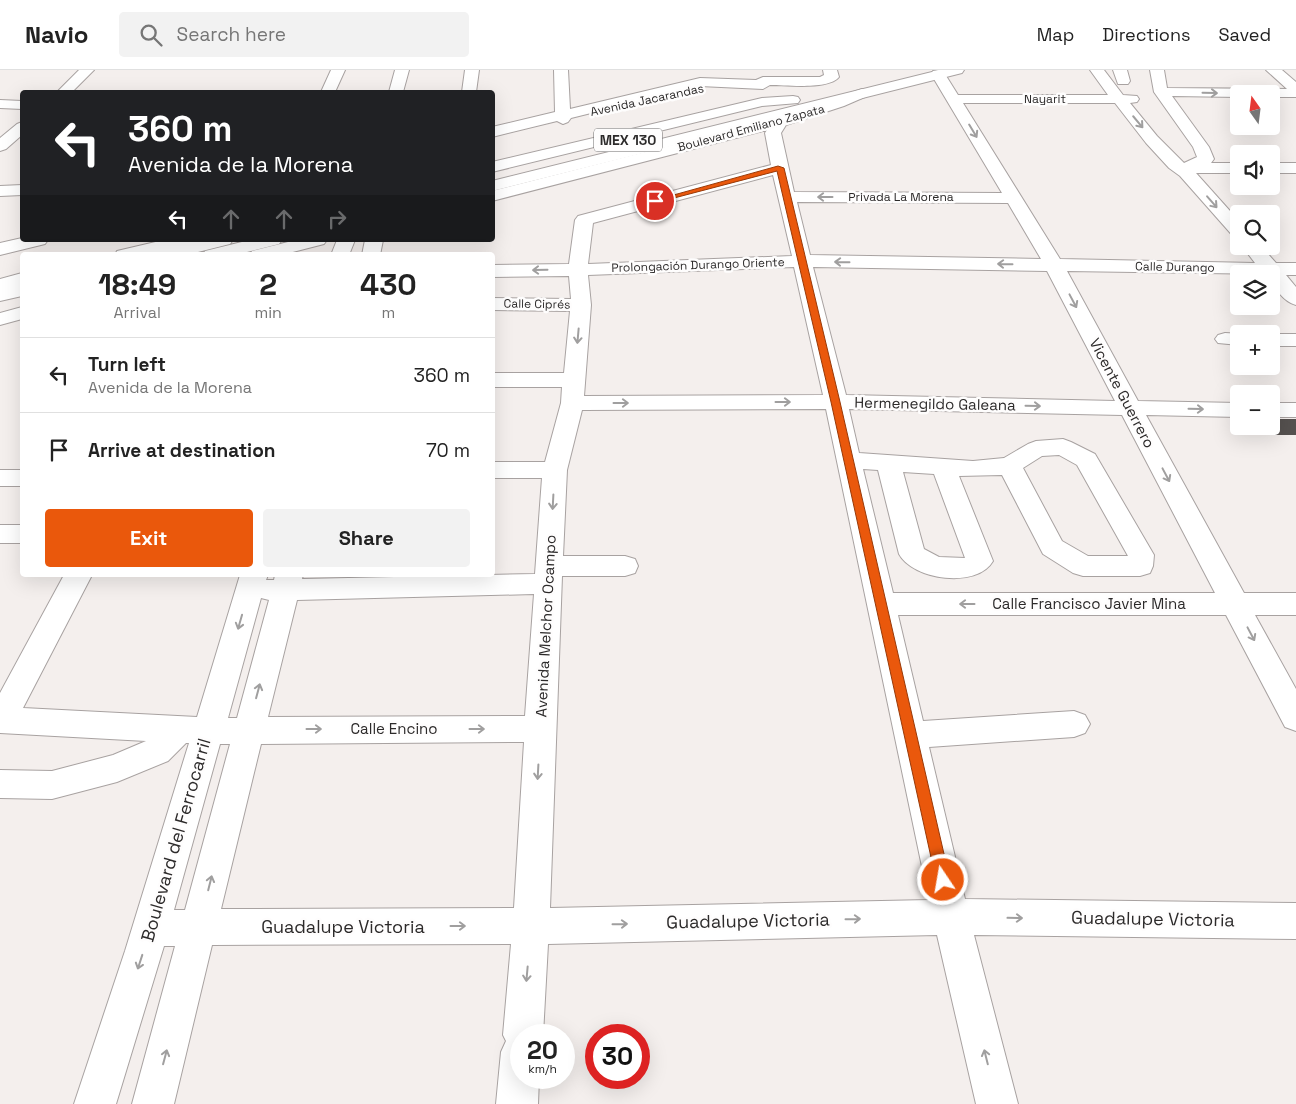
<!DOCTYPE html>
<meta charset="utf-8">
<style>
:root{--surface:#fff;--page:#f2f2f2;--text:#222;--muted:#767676;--line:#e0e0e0;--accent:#ea580c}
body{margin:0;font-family:"Space Grotesk",sans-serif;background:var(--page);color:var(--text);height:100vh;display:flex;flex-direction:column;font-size:19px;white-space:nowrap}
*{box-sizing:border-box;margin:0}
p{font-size:16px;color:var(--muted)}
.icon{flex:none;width:28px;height:28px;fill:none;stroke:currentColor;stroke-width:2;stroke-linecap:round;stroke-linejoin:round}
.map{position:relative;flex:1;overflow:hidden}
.sheet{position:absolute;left:20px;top:182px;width:475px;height:325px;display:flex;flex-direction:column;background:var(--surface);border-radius:5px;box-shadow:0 5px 20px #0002}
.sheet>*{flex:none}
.guide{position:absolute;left:20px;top:20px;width:475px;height:152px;border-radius:5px;box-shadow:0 5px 20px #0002;background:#202124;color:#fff;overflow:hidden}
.needle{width:32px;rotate:346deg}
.tools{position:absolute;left:1230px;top:15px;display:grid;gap:10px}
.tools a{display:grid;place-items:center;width:50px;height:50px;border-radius:5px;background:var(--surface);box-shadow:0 5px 20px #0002;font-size:25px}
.speed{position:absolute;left:510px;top:954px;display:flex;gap:10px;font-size:25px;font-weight:700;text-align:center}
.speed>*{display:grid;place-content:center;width:65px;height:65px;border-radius:50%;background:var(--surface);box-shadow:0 5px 20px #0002;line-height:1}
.speed small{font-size:12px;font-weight:400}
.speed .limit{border:8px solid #d22;background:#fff;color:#111}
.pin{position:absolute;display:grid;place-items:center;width:42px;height:42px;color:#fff;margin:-21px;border:2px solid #fff;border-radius:50%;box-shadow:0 1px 5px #0007}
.me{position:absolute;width:55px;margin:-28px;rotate:348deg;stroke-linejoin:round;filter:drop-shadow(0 0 4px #0008)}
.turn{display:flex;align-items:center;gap:18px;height:105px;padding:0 25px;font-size:22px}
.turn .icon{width:65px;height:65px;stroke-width:2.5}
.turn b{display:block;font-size:35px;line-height:42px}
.lanes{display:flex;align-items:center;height:48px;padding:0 25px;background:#0003;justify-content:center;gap:25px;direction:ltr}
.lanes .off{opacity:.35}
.eta{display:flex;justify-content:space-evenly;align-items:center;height:85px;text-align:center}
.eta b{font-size:30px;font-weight:700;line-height:35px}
.button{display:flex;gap:10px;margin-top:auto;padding:10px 25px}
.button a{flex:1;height:58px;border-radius:5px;background:var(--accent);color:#fff;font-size:20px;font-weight:700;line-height:58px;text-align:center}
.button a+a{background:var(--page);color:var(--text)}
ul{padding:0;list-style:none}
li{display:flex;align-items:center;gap:15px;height:75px;padding:0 25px;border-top:1px solid var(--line)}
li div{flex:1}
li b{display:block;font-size:19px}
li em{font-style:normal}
header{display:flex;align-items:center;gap:30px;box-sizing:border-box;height:70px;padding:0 25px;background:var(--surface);border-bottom:1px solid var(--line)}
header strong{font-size:24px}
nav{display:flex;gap:28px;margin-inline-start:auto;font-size:18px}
.search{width:350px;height:45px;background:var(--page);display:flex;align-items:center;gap:12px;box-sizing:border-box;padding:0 18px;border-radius:5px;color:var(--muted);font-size:19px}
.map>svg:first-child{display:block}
.building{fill:#55514f}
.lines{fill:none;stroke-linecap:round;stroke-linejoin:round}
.minor-casing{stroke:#a8a2a1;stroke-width:2}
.major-casing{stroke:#a8a2a1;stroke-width:2}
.minor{fill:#fff;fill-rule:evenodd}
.major{fill:#fff;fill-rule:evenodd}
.oneway{stroke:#a09f9f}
.route{fill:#ea580c;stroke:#983908}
.labels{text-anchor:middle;stroke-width:5;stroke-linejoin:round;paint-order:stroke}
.far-street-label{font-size:12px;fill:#2c2a2a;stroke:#fefdfd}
.shield{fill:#fefdfd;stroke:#6b6969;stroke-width:1}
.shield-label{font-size:14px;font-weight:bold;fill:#2c2a2a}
.street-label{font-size:15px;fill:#2c2a2a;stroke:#fefdfd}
.near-street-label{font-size:18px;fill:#2c2a2a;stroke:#fefdfd}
</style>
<header>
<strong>Navio</strong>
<div class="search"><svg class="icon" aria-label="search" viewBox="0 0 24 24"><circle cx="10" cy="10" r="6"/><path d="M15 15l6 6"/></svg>Search here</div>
<nav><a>Map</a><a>Directions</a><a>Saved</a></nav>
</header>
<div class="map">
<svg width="1296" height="1034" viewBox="0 0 1296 1034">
<rect width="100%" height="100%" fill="#f4efed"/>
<path class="building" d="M1271,349H1296V365H1271Z"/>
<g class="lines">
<g class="minor-casing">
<path id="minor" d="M79,0H94L72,22H57Z
M331,0H345L335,22H321Z
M395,0H409L403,22H389Z
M465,0H479L476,22H462Z
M554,0H568L570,39L700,8L756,10L763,7H820L824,5L823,0H837L839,7C829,20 786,15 770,15L763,19L700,16L571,48L568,52L563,54L557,51L492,67V57L555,42Z
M939,0L943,1L958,25H1108L1090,0H1104L1123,25L1137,26L1139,29L1137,32L1130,33L1157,66L1184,93L1197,87L1193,77L1154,22L1150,0H1164L1167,18L1287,19L1266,0H1282L1296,12V27H1271V24H1239V27L1172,26L1209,77L1214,89L1211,93H1239V103H1196L1239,151V167L1233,166L1180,106L1169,98L1146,73L1115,33H963L1060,189L1255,193L1242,176H1261L1276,193H1296V205H1286L1296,217V235C1284,232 1271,216 1271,204L1067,201L1138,331L1239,333V347L1146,345L1244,523H1296V545H1255L1296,619V661L1285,657L1226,545H898L923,651L1074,641L1085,645L1090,654L1085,663L1074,667L929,677L965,829L1296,833V869L974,865L1018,1034H976L937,865L548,874L543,965H521V1008H539L538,1034H496L501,982L506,971L503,965L511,874L212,875L174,1034H132L175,876H164L116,1034H74L125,881L189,673H186L168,691L117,712L52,729L0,728V700L52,701L113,685L146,671L0,663V623L64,505H92L23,638L197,647L240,505H268L266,510H274L275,505H303L302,509L535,504L542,408H492V392H545L561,333L562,317H492V303H564L570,241L492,240V228L571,229L569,206L492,207V195L569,194L575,150L578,146L771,95L765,63L767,60L492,131V121L775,49L862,19L867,20L869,23L867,26L844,36L786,55L781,63L794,122L1002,123L931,4L933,1ZM773,105L792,186L588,194L593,153ZM797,132L1008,133L1041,189L810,185ZM794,197L823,325L584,326L591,235L588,205ZM813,197L1047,201L1115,331L846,325ZM826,339L929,830L550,838L562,506H625L635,503L638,496L635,489L625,486H563L567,400L582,340ZM849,339L1122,345L1215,523H893L863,399L878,400L899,484C913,510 977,519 993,491L959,406L1002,405L1043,484L1073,503L1083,506H1140L1150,503L1153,496L1154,485L1095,384L1071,372L1063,369L1036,371L1028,374L1004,388L973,391L859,383ZM1059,385L1077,395L1128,486H1088L1062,471L1023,398L1042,386ZM903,402L934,404L965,488L939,487L924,479ZM534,524L525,646L268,647L297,530ZM261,528L269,530L237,648H228ZM524,672L514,838L221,839L261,674ZM220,674H230L185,840H174Z
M793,26L798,27L800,30L798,33L762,36L492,102V92L762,28Z
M0,30L22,31V39L0,38Z
M22,52V65L6,79L0,81V68L17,54Z
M1271,93H1296V103H1271Z
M22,115V125L0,126V116Z
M22,168V170H48L45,174L0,185V173Z
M164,170H196L193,174L147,185H115L117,181Z
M296,170H327L324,174L281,185H250L252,181Z
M337,170H355L349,185H331Z
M365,170H383L380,185H362Z
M22,203V215L0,221V209Z
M22,237V249L0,255V243Z
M1225,263L1243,264H1239V275L1218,273L1215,269L1218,265Z
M1271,264H1296V276H1271Z
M1271,333H1296V347H1271Z
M0,400H22V416H0Z
M0,455H22V473H0Z"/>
</g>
<g class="major-casing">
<path id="major" d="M940,0H964L962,3L492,121V111Z
M1113,0H1127L1130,11L1128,14H1118Z
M201,170H233L230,174L186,185H154L156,181Z
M250,170H282L279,174L235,185H203L205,181Z
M22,214V226L0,231V219Z"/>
</g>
<use href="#minor" class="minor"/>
<use href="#major" class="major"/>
</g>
<defs><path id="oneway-shaft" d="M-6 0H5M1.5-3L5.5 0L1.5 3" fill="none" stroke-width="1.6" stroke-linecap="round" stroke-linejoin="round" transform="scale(1.25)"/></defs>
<g class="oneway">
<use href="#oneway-shaft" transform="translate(1210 23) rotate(1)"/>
<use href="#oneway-shaft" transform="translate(1138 52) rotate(50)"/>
<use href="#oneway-shaft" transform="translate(973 61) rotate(59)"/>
<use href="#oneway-shaft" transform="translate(825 127) rotate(-180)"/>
<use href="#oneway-shaft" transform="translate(1212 132) rotate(49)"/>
<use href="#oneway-shaft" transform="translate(842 192) rotate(-179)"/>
<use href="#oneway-shaft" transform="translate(1005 194) rotate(-179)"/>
<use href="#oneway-shaft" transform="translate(540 200) rotate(179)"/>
<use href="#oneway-shaft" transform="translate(1073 231) rotate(62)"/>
<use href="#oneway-shaft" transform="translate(578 266) rotate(95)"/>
<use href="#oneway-shaft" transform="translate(783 332)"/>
<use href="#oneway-shaft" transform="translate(621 333)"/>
<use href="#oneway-shaft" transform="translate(1033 336) rotate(1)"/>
<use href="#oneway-shaft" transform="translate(1196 339) rotate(1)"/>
<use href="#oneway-shaft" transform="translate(1166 405) rotate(62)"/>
<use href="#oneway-shaft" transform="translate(553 432) rotate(93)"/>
<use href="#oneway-shaft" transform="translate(967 534) rotate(180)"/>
<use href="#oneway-shaft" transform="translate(240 552) rotate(106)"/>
<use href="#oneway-shaft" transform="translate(1251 564) rotate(62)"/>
<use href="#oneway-shaft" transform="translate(258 621) rotate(-75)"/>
<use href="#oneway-shaft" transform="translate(314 659)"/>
<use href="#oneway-shaft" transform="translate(477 659)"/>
<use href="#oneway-shaft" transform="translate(538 702) rotate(93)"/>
<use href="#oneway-shaft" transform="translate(210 813) rotate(-76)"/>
<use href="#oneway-shaft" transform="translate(1015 848) rotate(1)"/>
<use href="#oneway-shaft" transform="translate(853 849) rotate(-1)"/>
<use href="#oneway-shaft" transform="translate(620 854) rotate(-1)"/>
<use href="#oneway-shaft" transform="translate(458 856)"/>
<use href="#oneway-shaft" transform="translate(140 892) rotate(108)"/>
<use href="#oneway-shaft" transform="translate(527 904) rotate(95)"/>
<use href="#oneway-shaft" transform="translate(165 987) rotate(-75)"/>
<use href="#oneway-shaft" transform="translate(986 987) rotate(-104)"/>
</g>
<path class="route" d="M778,96L784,98L840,332L950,810L948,815L943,817L938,815L936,810L831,332L777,101L655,133L652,131Z"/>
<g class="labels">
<g class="far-street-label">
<text x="1045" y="33">Nayarit</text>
<text transform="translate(647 30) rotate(-12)" y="4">Avenida Jacarandas</text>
<text transform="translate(751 58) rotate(-15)" y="4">Boulevard Emiliano Zapata</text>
<text x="901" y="131">Privada La Morena</text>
<text transform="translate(698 195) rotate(-2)" y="4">Prolongación Durango Oriente</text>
<text transform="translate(1175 197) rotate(1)" y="4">Calle Durango</text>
<text transform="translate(537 234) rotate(1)" y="4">Calle Ciprés</text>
</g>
<rect class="shield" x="594" y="58.5" width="68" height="23" rx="4"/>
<g class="shield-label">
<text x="628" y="75">MEX 130</text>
</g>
<g class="street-label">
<text transform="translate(1122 323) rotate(62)" y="5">Vicente Guerrero</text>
<text transform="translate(935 334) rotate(1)" y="5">Hermenegildo Galeana</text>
<text x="1089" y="539">Calle Francisco Javier Mina</text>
<text transform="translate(546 556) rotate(-87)" y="5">Avenida Melchor Ocampo</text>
<text x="394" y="664">Calle Encino</text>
</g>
<g class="near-street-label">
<text transform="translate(176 770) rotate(-74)" y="6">Boulevard del Ferrocarril</text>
<text transform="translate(1153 849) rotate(1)" y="6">Guadalupe Victoria</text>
<text transform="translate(748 851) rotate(-1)" y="6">Guadalupe Victoria</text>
<text x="343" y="863">Guadalupe Victoria</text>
</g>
</g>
</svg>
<div class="tools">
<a><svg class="needle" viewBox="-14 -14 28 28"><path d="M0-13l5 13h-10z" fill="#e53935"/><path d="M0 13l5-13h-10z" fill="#767676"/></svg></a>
<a><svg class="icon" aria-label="sound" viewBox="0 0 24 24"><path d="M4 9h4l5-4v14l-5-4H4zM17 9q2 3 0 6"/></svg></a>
<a><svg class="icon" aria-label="search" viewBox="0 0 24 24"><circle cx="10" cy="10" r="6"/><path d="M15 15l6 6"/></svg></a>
<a><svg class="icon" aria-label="layers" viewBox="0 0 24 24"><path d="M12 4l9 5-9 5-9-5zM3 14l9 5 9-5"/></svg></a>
<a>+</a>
<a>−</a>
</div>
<div class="speed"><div>20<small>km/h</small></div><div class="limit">30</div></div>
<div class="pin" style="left:655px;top:131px;background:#d93025"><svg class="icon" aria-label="arrive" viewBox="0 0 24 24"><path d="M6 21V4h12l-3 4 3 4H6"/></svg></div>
<svg class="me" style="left:943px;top:810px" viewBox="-20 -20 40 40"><circle r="17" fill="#ea580c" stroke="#fff" stroke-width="3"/><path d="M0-11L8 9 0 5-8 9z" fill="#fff"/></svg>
<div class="guide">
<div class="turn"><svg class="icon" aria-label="left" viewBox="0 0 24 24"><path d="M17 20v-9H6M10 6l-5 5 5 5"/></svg><div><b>360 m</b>Avenida de la Morena</div></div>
<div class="lanes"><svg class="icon" aria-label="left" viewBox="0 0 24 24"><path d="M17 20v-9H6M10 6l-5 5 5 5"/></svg><svg class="icon off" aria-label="ahead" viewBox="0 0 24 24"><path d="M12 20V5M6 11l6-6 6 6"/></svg><svg class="icon off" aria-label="ahead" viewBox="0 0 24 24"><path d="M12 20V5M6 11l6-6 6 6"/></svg><svg class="icon off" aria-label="right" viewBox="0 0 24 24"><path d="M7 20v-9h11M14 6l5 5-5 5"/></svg></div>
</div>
<section class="sheet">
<div class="eta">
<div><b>18:49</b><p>Arrival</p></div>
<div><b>2</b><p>min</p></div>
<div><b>430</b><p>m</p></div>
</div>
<ul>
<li><svg class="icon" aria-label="left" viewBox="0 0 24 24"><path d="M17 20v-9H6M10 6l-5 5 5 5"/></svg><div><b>Turn left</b><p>Avenida de la Morena</p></div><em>360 m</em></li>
<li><svg class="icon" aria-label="arrive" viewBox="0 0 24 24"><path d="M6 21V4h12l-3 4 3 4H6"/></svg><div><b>Arrive at destination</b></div><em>70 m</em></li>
</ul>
<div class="button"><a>Exit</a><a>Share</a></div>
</section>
</div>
